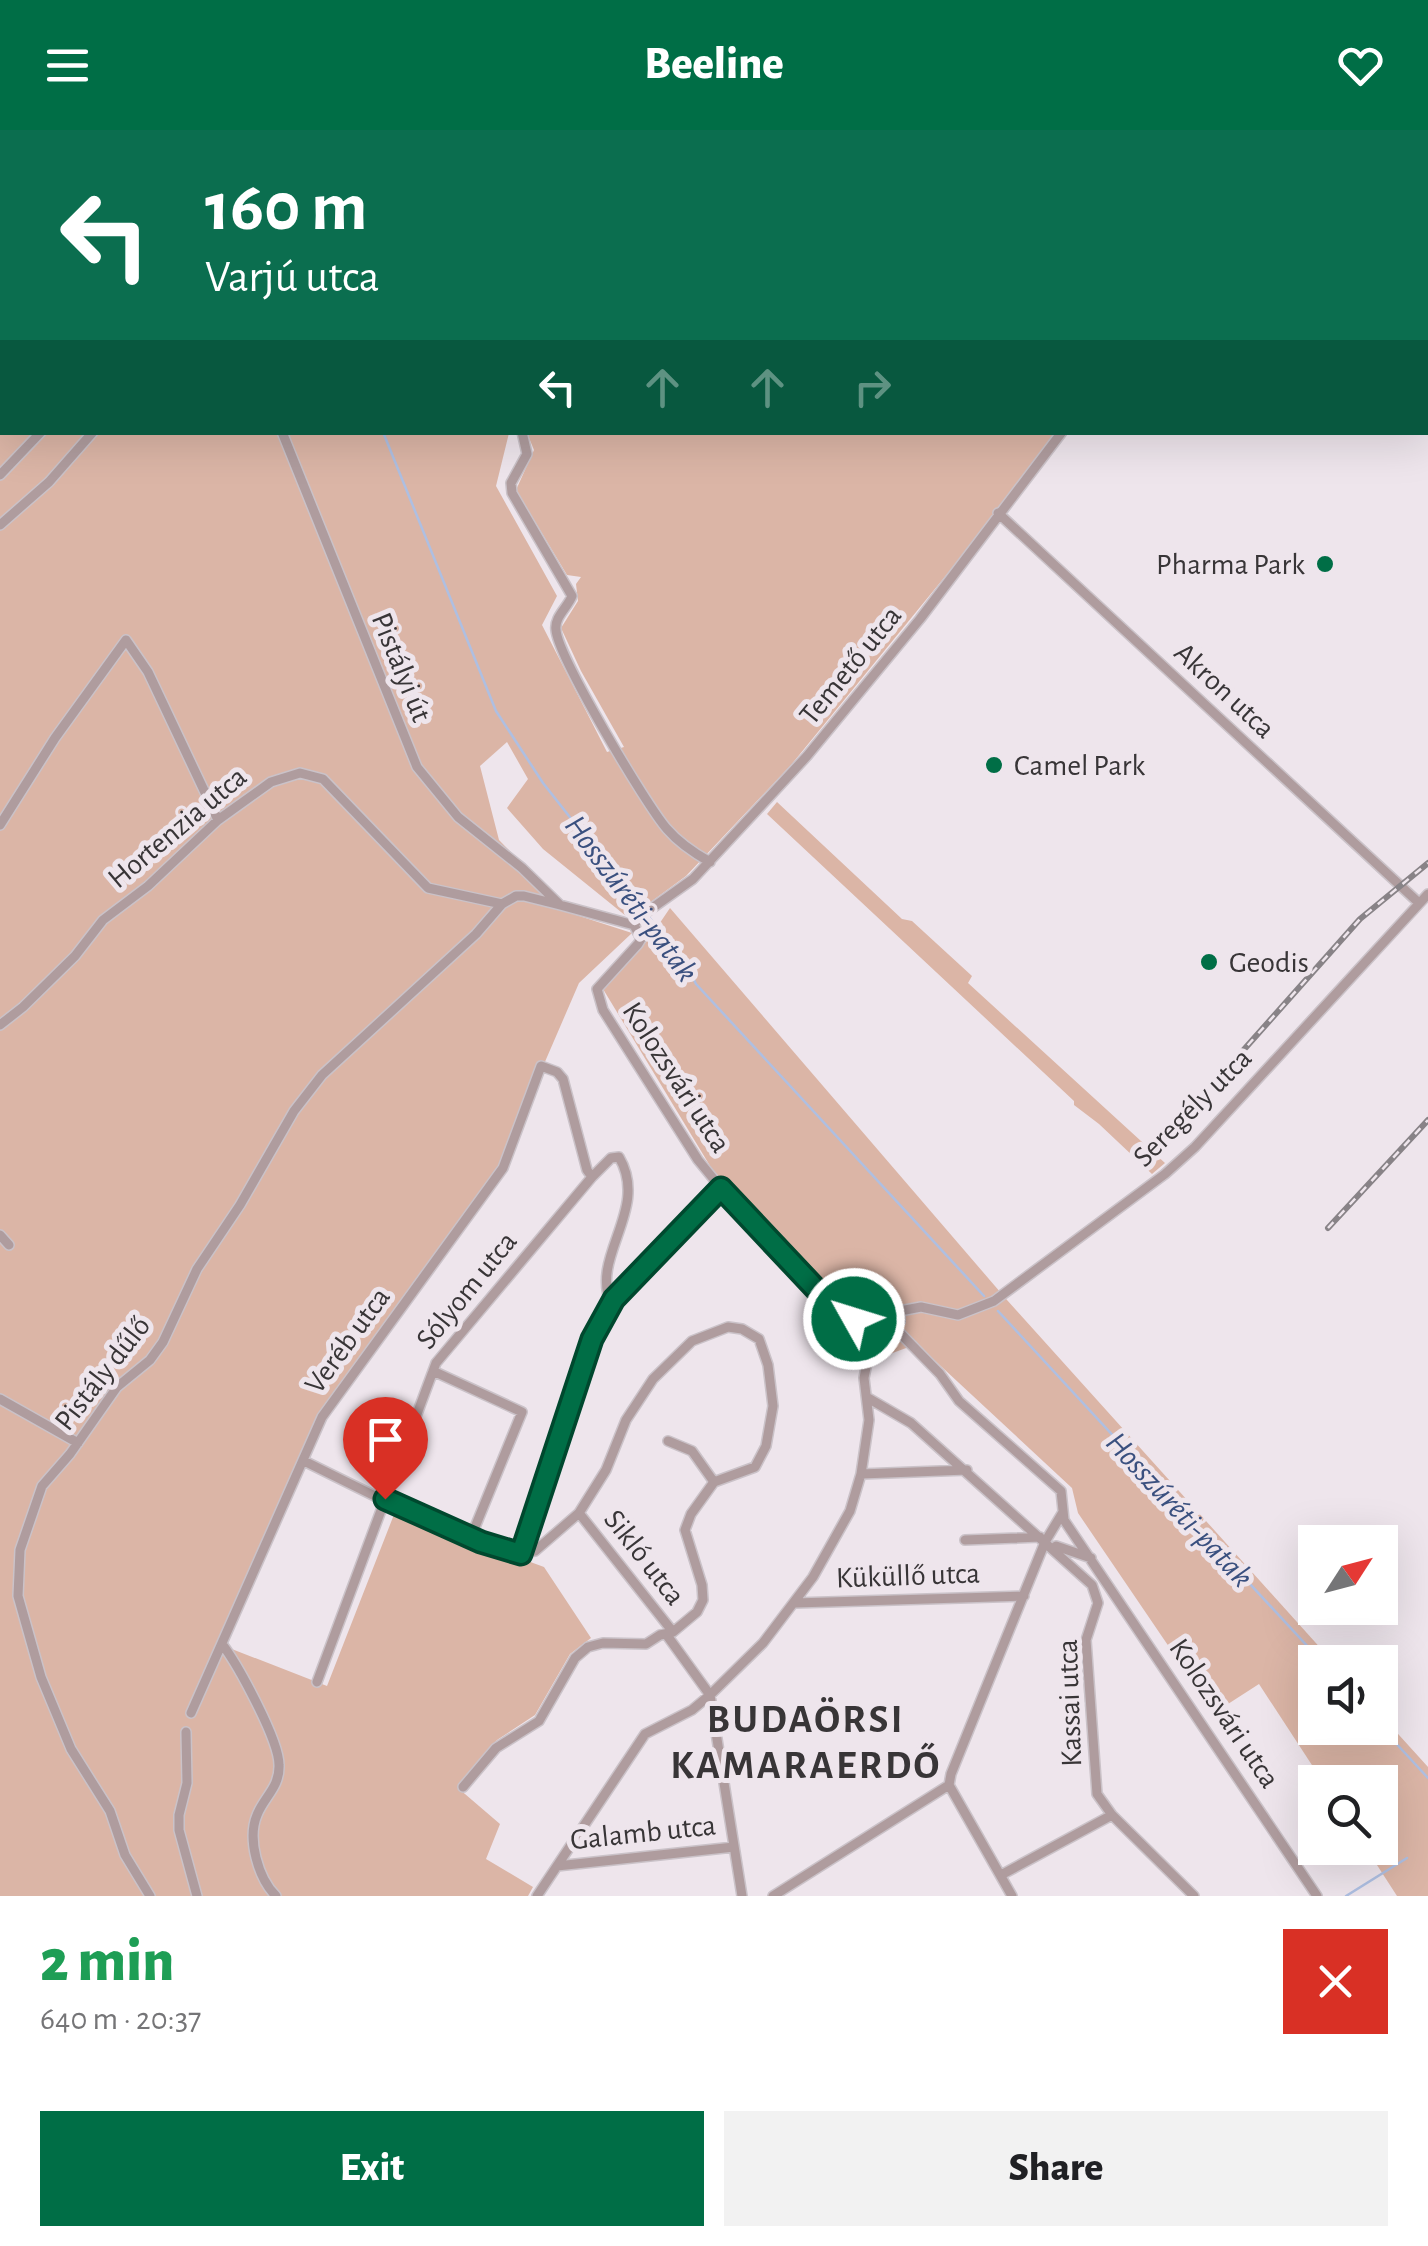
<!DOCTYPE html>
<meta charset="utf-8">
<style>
:root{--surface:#fff;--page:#f2f2f2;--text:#202124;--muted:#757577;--accent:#006e46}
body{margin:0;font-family:"Alegreya Sans",sans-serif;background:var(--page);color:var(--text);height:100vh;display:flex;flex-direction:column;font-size:38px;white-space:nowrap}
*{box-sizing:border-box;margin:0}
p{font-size:32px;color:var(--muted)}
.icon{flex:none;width:55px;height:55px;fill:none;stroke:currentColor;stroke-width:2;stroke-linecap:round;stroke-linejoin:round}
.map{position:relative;height:1766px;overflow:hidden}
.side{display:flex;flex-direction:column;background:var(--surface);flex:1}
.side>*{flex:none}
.top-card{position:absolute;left:0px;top:0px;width:1430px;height:305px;box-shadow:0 10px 40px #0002;background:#0b6e4f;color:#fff;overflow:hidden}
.needle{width:65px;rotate:54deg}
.fabs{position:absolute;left:1298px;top:1395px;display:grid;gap:20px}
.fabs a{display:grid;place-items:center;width:100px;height:100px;border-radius:0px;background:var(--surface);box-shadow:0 10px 40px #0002;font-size:50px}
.pin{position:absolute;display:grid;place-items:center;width:85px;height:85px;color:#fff;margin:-102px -42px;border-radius:50% 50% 50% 0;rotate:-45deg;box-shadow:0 0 10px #0007}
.pin .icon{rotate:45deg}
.me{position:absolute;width:110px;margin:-55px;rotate:309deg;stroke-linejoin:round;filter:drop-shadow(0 0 8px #0008)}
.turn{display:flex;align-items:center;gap:35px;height:210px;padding:0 40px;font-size:45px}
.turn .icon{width:130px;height:130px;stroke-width:2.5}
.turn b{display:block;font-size:70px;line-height:85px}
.lanes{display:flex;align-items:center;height:95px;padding:0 40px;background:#0003;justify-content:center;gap:50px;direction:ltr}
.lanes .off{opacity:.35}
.round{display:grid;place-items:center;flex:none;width:105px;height:105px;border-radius:0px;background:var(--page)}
.head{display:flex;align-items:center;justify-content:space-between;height:170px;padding:0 40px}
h1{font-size:60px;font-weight:800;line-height:75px;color:#1e9e55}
.button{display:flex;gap:20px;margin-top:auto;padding:20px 40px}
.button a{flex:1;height:115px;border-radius:0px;background:var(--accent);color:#fff;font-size:40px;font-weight:800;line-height:115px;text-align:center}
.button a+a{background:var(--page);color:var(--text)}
header{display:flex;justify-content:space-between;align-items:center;height:130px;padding:0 40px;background:var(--accent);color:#fff;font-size:45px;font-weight:800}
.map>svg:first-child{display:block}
.green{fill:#dbb5a6}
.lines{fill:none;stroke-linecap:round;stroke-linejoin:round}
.stream{stroke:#aebfe2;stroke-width:2.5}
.minor-casing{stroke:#cac2c8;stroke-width:12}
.tertiary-casing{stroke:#cac2c8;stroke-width:14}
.minor{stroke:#af9c9e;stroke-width:9}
.tertiary{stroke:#af9c9e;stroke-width:10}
.rail-casing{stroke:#888387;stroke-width:6}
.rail{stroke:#eee5ec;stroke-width:2.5;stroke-dasharray:8;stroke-linecap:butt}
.route-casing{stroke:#00482e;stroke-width:25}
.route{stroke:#006e46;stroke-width:18}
.poi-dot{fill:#006e46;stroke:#eee5ec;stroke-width:4}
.labels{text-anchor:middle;stroke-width:10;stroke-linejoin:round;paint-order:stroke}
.poi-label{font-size:30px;fill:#383537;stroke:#eee5ec;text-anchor:start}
.street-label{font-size:30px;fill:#383537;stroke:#eee5ec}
.water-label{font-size:32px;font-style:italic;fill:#3a507f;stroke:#eee5ec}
.district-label{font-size:40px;font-weight:bold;letter-spacing:2.5px;fill:#383537;stroke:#eee5ec}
</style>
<header><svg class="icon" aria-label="menu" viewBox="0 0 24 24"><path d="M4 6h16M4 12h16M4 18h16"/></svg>Beeline<svg class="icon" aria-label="heart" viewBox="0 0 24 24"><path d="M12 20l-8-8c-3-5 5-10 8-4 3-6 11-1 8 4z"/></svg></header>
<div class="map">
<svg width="1428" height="1766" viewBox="0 0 1428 1766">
<rect width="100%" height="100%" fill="#eee5ec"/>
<path class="green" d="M0,0H383L384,2H2V302L509,303L496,356L557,466L542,495L607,622L624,617L581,541L561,498L578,471L576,454L581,447L567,445L516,360L534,320L527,303H1056L952,438L791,635L686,746L633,785L626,786L543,719L507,678L528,649L507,612L480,636L499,710L570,783L632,803L579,853L541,941L505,1040L335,1265L219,1514L327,1556L395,1382L544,1437L591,1508L570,1524L535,1585L497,1610L458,1658L500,1694L486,1729L533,1757L528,1766H0Z
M407,0H1105L1108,2H408Z
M777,672L902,789L912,791L972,846L968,853L1165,1033L1152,1044L1099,994L1074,975V971L767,684Z
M670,778L1007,1170L1333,1532H1315V1598H1380V1584L1428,1637V1766H1397L1366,1718H1380V1652H1323L1259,1554L1214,1583L1078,1383L1072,1358L917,1214L879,1228L867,1216L863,1225L841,1196L847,1193L721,1054L603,859L605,852L649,809Z"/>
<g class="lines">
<path class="stream" d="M255,0L257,2
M383,302L496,581L543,653L643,780
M648,786L685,831L696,854L984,1166
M998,1181L1322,1532
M1380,1596L1428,1648
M1346,1766L1407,1728"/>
<g class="minor-casing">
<path id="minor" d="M124,0L125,2
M402,0L403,2
M1192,0L1199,2
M1328,2L1330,0
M282,302L417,637L458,687L522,738L560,775L634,795
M522,302L527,324L511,353L512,363L572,466C568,477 554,487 556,500C558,527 646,675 667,699C679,713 694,723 710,732
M0,345L41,302
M998,383L1419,773
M0,395L49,352L93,302
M0,695L55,608L126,510L148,542L218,690
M634,795L641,786L693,749L807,626L920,489L1062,302
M634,795L641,809L638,814L597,859L603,880L698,1030L721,1058L830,1174L854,1189L869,1190
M0,895L23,877L75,826L103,790L148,756L218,690L271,652L300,643L323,649L428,758L502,774
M0,1105L9,1115
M900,1181L921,1177L958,1185L994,1171L1165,1044L1195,1017L1428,764
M869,1190L881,1175H892L900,1181
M870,1198L877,1205L890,1204L900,1192V1181
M895,1198L940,1244L959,1271L1061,1361L1064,1390L1317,1766
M433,1241L522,1282L471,1407
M868,1268L911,1293L1092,1455L1098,1473L1086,1510L1097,1664L1112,1685L1194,1766
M0,1269L78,1313
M668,1311L692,1321L714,1352
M304,1331L391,1374L481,1411L514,1424L535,1421L579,1383L606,1340L626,1290L653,1249L692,1211L728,1197L742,1199L759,1209L768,1235L773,1276L766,1316L755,1337L714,1352L691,1384L685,1400L702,1455L703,1470L697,1482L673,1502L660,1505L646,1514L603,1513L588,1517L575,1528L539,1591L496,1618L463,1657
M861,1344L967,1340
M579,1383L673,1502
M965,1410L1040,1407
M1056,1416L1091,1428
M521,1424L592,1209L614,1169L721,1058
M795,1473L1024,1466
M666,1504L710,1565L742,1766
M222,1514C238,1535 279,1610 279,1635C280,1657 264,1667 257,1685C247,1709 258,1748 276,1766
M317,1552L436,1233L592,1047L611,1028L619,1027C650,1080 590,1125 611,1174
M191,1583L322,1287L503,1038L541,936L557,942L563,949L587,1040L592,1047
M186,1602L187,1653L179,1685V1700L197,1766
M557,1736L734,1717
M1001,1745L1112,1685
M150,1766L125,1725L110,1681L71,1619L41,1547L18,1466L20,1420L42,1356L70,1324L117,1257L150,1230L163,1212L197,1139L240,1075L294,981L322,945L476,804L502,774L516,766H524L560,775
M537,1766L645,1604L692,1580L710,1565L763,1513L813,1447L850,1381L861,1344L869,1290L864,1248L873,1202
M773,1766L949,1655
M1012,1766L949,1655L951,1644L1045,1412L1063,1382"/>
</g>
<g class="tertiary-casing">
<path id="tertiary" d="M1168,0L1173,2
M1428,139V140"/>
</g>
<use href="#minor" class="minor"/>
<use href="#tertiary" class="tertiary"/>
<g class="rail-casing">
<path id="rail" d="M1184,987L1360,789L1428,733
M1328,1098L1428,990"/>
</g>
<use href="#rail" class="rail"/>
</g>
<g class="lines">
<g class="route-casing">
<path id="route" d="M385,1369L481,1412L521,1424L592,1209L614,1169L721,1058L830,1174L854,1189"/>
</g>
<use href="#route" class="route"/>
</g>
<g class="poi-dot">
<circle cx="1325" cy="434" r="10"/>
<circle cx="994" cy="635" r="10"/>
<circle cx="1209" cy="832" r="10"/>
</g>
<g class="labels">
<g class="poi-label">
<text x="1305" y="444" text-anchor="end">Pharma Park</text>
<text x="1014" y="645">Camel Park</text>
<text x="1229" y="842">Geodis</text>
</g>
<g class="street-label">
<text transform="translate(850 535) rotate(-51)" y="10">Temető utca</text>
<text transform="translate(402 537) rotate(68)" y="10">Pistályi út</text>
<text transform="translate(1225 560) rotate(43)" y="10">Akron utca</text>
<text transform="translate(177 697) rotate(-40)" y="10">Hortenzia utca</text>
<text transform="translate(677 947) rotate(57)" y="10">Kolozsvári utca</text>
<text transform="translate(1192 977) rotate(-45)" y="10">Seregély utca</text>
<text transform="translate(466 1160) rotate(-51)" y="10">Sólyom utca</text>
<text transform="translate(347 1210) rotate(-54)" y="10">Veréb utca</text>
<text transform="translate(102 1243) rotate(-52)" y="10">Pistály dűlő</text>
<text transform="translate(645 1427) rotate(52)" y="10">Sikló utca</text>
<text transform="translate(908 1445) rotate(-2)" y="10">Küküllő utca</text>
<text transform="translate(1069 1573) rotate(-92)" y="10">Kassai utca</text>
<text transform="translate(1225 1583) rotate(56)" y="10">Kolozsvári utca</text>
<text transform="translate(643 1702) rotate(-6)" y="10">Galamb utca</text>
</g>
<g class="water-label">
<text transform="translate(632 768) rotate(53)" y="11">Hosszúréti-patak</text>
<text transform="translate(1180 1379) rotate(47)" y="11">Hosszúréti-patak</text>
</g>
<g class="district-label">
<text x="806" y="1602">BUDAÖRSI<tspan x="806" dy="46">KAMARAERDŐ</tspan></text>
</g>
</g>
</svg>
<div class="fabs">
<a><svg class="needle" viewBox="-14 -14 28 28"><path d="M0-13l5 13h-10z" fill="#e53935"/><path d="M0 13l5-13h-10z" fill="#757577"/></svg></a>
<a><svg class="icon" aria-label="sound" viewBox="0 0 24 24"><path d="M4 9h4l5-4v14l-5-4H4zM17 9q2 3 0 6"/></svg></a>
<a><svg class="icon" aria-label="search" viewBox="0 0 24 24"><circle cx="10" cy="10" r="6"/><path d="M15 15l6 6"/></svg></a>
</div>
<div class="pin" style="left:385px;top:1369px;background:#d93025"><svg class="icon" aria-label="arrive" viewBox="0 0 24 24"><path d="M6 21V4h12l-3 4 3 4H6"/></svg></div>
<svg class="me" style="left:854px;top:1189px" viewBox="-20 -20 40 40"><circle r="17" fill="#006e46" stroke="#fff" stroke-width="3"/><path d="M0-11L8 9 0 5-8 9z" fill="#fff"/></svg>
<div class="top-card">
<div class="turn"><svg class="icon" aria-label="left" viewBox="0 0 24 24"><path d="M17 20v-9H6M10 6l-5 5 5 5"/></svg><div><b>160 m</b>Varjú utca</div></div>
<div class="lanes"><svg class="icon" aria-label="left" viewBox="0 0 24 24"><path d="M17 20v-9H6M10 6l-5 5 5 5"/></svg><svg class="icon off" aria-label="ahead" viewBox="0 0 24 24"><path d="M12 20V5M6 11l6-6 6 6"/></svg><svg class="icon off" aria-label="ahead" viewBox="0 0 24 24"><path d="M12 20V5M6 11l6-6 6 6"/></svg><svg class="icon off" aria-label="right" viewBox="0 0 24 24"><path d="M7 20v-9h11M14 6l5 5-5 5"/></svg></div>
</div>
</div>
<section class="side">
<div class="head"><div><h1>2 min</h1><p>640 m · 20:37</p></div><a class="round" style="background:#d93025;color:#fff"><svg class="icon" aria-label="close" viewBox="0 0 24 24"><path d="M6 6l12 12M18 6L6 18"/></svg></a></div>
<div class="button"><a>Exit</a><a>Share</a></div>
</section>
